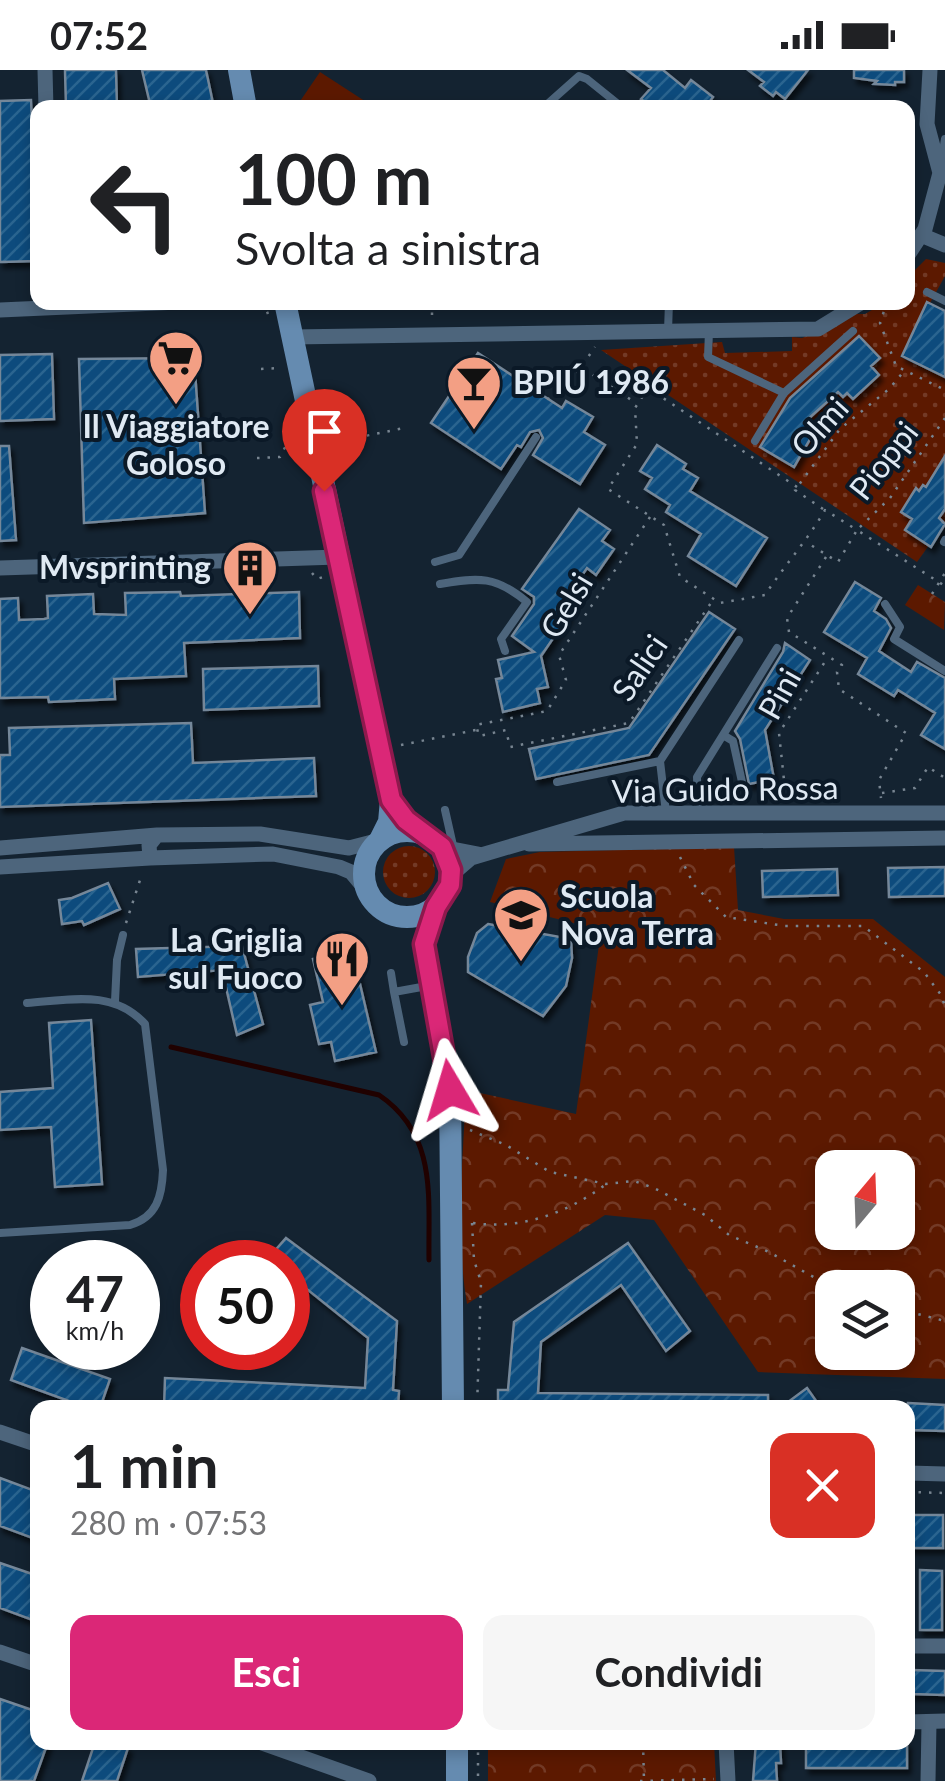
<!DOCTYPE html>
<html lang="it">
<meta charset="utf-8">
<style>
:root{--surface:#fff;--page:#f6f6f6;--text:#202124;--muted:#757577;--accent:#db2777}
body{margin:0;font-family:Lato,sans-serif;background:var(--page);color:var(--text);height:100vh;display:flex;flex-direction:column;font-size:38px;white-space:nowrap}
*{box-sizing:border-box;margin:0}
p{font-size:32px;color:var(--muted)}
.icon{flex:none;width:55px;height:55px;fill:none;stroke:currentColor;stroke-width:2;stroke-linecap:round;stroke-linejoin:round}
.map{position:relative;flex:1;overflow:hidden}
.side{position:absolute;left:30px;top:1330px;width:885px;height:350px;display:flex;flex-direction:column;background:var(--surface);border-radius:20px;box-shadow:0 5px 15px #0003}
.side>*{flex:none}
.hud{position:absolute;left:30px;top:30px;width:885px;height:210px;border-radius:20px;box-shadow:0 5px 15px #0003;background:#fff;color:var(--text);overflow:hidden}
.needle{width:65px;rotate:19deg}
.controls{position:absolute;left:815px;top:1080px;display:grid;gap:20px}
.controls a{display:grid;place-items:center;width:100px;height:100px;border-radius:20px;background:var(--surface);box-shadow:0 5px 15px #0003;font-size:50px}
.speed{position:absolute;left:30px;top:1170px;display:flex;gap:20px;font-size:50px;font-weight:700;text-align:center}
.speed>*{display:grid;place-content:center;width:130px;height:130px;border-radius:50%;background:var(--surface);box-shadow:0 5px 15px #0003;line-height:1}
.speed small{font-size:25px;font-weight:400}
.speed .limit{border:15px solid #d22;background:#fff;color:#111}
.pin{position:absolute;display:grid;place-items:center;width:85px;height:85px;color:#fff;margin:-102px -42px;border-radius:50% 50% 50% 0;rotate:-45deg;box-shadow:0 0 10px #0007}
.pin .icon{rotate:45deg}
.me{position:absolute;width:110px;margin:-55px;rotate:353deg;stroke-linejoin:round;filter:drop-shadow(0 0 8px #0008)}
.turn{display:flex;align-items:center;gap:35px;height:210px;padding:0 40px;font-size:45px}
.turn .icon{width:130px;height:130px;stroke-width:2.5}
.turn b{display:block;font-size:70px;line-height:85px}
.round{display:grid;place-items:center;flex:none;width:105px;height:105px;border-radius:20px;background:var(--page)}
.head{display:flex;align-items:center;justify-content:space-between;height:170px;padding:0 40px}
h1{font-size:60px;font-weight:700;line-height:75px}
.action{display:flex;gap:20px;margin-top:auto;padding:20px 40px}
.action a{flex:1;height:115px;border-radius:20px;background:var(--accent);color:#fff;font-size:40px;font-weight:700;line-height:115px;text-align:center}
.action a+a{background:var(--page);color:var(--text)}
.status{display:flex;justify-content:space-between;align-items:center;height:70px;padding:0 50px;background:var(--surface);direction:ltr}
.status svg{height:28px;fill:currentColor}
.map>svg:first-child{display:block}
.grass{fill:#5c1900}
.park{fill:url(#park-crowns);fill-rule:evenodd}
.garden{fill:url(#garden-dots)}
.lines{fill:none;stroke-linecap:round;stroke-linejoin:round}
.stream{stroke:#200100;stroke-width:5}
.building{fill:url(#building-hatch);stroke:#758799;stroke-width:2.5;filter:url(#shadow)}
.path{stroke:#788591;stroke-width:2.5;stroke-dasharray:2.5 8;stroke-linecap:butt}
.lane{stroke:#4d657c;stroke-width:8}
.street{stroke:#4d657c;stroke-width:15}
.secondary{stroke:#658bb0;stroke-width:22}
.route-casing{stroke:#8e194d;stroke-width:25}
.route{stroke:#db2777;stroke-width:18}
.labels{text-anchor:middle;stroke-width:8;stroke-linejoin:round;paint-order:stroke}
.poi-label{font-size:32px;font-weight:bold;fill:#dfe9f3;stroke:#0b1927;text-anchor:start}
.street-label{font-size:32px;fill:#dfe9f3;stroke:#0b1927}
</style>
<div class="status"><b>07:52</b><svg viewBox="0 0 49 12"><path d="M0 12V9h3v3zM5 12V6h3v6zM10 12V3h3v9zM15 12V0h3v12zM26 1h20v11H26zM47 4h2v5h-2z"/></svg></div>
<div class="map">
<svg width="945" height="1711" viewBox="0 0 945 1711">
<defs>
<pattern id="park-crowns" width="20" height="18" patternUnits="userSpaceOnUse" patternTransform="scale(2.5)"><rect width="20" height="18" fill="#5c1900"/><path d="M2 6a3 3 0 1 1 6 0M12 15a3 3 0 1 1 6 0" fill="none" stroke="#733a26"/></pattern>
<pattern id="garden-dots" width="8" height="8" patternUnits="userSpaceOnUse" patternTransform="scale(2.5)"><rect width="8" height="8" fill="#5c1900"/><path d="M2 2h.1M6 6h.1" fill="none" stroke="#733a26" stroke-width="1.8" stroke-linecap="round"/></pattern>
<pattern id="building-hatch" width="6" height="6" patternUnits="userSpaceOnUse" patternTransform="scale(2.5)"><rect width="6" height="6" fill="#074b7d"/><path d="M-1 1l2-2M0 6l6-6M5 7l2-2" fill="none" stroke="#2b6590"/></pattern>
<filter id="shadow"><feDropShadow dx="3.5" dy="5.5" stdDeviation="2.5" flood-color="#0009"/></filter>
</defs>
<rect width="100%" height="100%" fill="#142331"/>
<path class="grass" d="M320,2L374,37H296Z"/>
<path class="park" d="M918,515L945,532L944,560L905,535Z
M734,777L738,840L784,849H873L945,907V1309L758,1302L654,1150L605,1145L467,1234C455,1164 463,1091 466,1020L576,1044L601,860L490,832L506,789L540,782ZM832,1098H898V1162H832ZM832,1218H898V1282H832Z
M488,1673H714L716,1711H488Z"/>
<path class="garden" d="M926,189L945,193V206L900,287L945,308V453L917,492L601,280L722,272L725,283L792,281V267L802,268L855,244H865L884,233L908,232V207Z
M383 802a26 26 0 1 1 52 0a26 26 0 1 1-52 0Z"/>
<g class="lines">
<path class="stream" d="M171,977L379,1025C438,1065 428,1127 429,1190"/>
</g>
<path class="building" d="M65,0H116L117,38H66Z
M142,0H206L214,38H151Z
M627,0H663L685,18L691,10L713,27L705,38H652L641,29L651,18Z
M748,0H808L785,29L776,22L773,26L760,16L764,12Z
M854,0H904V12H895V15L874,14L877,11L854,8Z
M31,30L35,118H38V191L0,192V31Z
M927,232L945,241V307L902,286Z
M859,266L880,288L871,296L879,305L853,329L847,323L843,327L838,322L807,350L816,359L794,397L760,377L790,328Z
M478,283L562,338L566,331L593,347L584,362L605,375L580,414L533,385L543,368L539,360L530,362L521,377L517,375L501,399L431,353Z
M52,284L54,349L0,351V285Z
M194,288L205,443L84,453L79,289Z
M657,375L686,394L683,399L698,408L690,421L767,468L736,516L688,486L701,464L666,442L670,435L645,419L652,408L640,401Z
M0,376H9L16,470L0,471Z
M945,386V439L939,448L945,454L931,477L905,460L912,449L901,442L916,418L919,421L923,415L926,417Z
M579,439L610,460L602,471L614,479L596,505L587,498L559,539L569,545L541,586L548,617L537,619L540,633L503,642L496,609L502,608L498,590L534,582L512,566L534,534V527L522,519Z
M855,512L881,528L874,541L886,549L891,558L879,581L911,602L917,592L945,608V679L921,665L935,643L898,620L894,626L858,604L867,588L824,562Z
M180,522L181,526L299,522L300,568L184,573L186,606L114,609L115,629L49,632L48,627L0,628V529L18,528L19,550L44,549L48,548L47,526L93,524L94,544L126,545L125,523Z
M709,542L735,559L649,685L536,709L529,679L629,658Z
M785,573L810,590L765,660L774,709L749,714L740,669L735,661L783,582Z
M318,596L319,636L204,640L203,599Z
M191,653L193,693L314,688L316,726L0,737V685H10L9,658Z
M945,797V826L889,827L888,798Z
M837,799L838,825L763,827L762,801Z
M108,813L120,839L84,855L82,851L62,854L59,830L72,828Z
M488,854L571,869L572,888L566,916L543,946L468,902V887L477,863Z
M242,876L263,954L237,965L222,900L138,907L136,879Z
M352,880L376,982L335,991L331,972L319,974L310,935L323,932L313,889Z
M91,950L102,1114L55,1117L51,1057L0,1060V1022L53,1018L49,953Z
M286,1168L397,1251L393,1320L399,1321L398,1338H164L165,1308L365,1318L368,1268L288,1204V1192H265Z
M628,1173L690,1261L666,1281L621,1215L541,1272L538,1323L768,1325V1338H498V1320H508L514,1252Z
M22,1278L110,1309L100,1338H88L11,1310Z
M807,1318L821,1338H780Z
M908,1333L945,1335V1361L908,1360Z
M0,1408L38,1422V1470L0,1456Z
M910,1445H943V1478H910Z
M0,1493L38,1506V1552L0,1538Z
M920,1500L942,1501V1560H920Z
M911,1600L945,1601V1625L911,1624Z
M0,1629L38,1642V1672H48L34,1711H0Z
M95,1672H111L128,1678L117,1711H82Z
M756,1672H780L781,1693H776L777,1711H753Z
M806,1673H907V1698H806Z"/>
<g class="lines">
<path class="path" d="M263,232L268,244
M432,232V249
M887,232L880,253L896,296L945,320
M261,299L280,298
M584,299L636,333
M547,329L561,326L595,277
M945,348L890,428L857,460L945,516
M336,372L404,358
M257,388L280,387L294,360
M797,417L648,318L635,338L637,374L608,419L664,455L680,507L720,533L765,525C784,496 807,471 825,440L857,460L838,492L806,472
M823,439L795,420L840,359L889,319L905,300
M650,447L559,585L566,610L547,641L476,655L479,666L506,660L510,677L629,653L713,530
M826,487L787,548L789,562L842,595L837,602L839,619L906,663L879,710L881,728
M312,503L317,509L326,506
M932,524L945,503
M401,675L476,660
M882,723L915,718L928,697L945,708
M786,729L779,663L828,587
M680,787L694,815L726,847L785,856H863L924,902L941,925L945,936
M126,853L142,804
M470,1060L506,1075L550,1102L606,1114L634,1111L654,1118L705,1145L729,1165L769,1182L833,1218
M472,1153L474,1190L481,1212L477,1338
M473,1153C521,1160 567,1143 605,1115
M898,1239L945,1251
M908,1422L945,1423
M478,1672V1711
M643,1672L644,1711
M640,1711L714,1709"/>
<path class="lane" d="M543,38L579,6L587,9L623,38
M941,94L945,69
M927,222L945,231
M668,261L669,232
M709,261L708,287L784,323L755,371
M784,323L853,261
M944,472L945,470
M435,492L459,485L536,367
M440,514C479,507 496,506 527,532L501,569L505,581
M885,534L900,557L894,569L945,601
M723,665L733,671L742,712
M660,691L739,570
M557,712L660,691L666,743
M445,740L454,780
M698,744L697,707L777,578
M391,903L394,922
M115,931L117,890L123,865
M404,972L394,922L427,916
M0,1163L130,1155C157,1147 162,1126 163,1100L145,954C113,919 70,930 27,933"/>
<path class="street" d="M45,0L46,38
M921,165L945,175
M908,185L925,159L940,103L927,54L930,0
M0,240L179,232
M291,267L818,259L862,232
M0,498L338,487
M529,774L945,768
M442,777L478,784
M0,778L157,765
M0,797L150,788
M450,815L457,800L471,788L624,743H945
M366,820L351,802L339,797L273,784L150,788L149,775L157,765L260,764L349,778L380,770
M0,1362L38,1375
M908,1403L945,1404
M908,1576H945
M0,1582L38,1595
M908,1652L945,1651
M259,1672L369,1711
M726,1672L728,1711
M928,1711L929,1652"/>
<path class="secondary" d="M239,0L246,38
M285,232L391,730L389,752L380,770
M364 804a43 43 0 1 1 86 0a43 43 0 1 1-86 0Z
M436,837L424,874L450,1019L453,1338
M457,1672V1711"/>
</g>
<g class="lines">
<g class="route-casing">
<path id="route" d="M324,421L391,730L406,750L442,777L451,800L450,815L436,837L424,874L450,1020"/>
</g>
<use href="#route" class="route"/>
</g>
<defs>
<g id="supermarket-pin" transform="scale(2.875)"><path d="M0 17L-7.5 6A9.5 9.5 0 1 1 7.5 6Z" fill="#f39f84" stroke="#0b1927"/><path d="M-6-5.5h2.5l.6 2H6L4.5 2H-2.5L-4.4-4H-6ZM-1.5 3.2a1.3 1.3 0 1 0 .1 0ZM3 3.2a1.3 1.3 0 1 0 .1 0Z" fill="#111"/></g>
<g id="bar-pin" transform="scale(2.875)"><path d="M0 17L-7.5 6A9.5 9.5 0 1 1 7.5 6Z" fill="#f39f84" stroke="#0b1927"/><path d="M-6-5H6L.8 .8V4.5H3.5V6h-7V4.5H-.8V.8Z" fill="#111"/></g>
<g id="building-pin" transform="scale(2.875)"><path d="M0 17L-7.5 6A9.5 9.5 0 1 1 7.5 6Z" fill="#f39f84" stroke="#0b1927"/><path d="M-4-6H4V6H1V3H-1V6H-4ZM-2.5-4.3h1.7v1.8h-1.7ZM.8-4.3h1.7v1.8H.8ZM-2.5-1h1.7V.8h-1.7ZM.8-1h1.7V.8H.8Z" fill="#111"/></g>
<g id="school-pin" transform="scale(2.875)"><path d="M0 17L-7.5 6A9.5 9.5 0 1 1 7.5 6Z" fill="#f39f84" stroke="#0b1927"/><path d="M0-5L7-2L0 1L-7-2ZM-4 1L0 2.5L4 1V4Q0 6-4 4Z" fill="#111"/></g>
<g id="restaurant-pin" transform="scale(2.875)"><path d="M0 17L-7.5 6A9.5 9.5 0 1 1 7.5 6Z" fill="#f39f84" stroke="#0b1927"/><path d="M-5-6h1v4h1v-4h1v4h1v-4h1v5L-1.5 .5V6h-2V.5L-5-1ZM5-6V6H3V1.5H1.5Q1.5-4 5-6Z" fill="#111"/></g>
</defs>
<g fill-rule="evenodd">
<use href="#supermarket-pin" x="176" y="288"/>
<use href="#bar-pin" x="474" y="313"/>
<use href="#building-pin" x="250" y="498"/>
<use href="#school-pin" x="521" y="845"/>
<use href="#restaurant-pin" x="342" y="889"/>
</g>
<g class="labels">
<g class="poi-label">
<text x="513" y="324">BPIÚ 1986</text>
<text x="176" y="368" text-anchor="middle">Il Viaggiatore<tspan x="176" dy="37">Goloso</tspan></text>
<text x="211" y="509" text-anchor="end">Mvsprinting</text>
<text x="560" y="838">Scuola<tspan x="560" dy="37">Nova Terra</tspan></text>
<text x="303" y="882" text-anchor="end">La Griglia<tspan x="303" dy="37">sul Fuoco</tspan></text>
</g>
<g class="street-label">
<text transform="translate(820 357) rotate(-48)" y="11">Olmi</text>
<text transform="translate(884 391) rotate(-52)" y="11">Pioppi</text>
<text transform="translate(567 536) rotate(-59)" y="11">Gelsi</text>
<text transform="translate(640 598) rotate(-56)" y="11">Salici</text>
<text transform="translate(780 624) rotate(-61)" y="11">Pini</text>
<text transform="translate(725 720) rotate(-1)" y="11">Via Guido Rossa</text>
</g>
</g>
</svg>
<div class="controls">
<a><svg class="needle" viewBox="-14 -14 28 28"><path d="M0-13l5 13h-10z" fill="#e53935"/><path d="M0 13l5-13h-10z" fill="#757577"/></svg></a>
<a><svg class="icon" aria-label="layers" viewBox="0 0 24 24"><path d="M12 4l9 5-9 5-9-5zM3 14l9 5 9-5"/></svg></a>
</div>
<div class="speed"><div>47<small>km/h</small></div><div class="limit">50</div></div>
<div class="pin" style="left:324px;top:421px;background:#d93025"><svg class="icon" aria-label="arrive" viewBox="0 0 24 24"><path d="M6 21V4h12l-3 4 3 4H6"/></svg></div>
<svg class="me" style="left:450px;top:1020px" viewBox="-20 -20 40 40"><path d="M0-17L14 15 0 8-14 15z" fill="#db2777" stroke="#fff" stroke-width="4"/></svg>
<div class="hud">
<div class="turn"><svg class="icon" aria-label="left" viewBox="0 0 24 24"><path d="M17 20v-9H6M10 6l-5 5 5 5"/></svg><div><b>100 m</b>Svolta a sinistra</div></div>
</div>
<section class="side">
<div class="head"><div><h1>1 min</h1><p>280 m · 07:53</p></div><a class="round" style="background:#d93025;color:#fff"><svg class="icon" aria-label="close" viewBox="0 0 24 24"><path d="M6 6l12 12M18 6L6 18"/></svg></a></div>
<div class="action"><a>Esci</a><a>Condividi</a></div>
</section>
</div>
